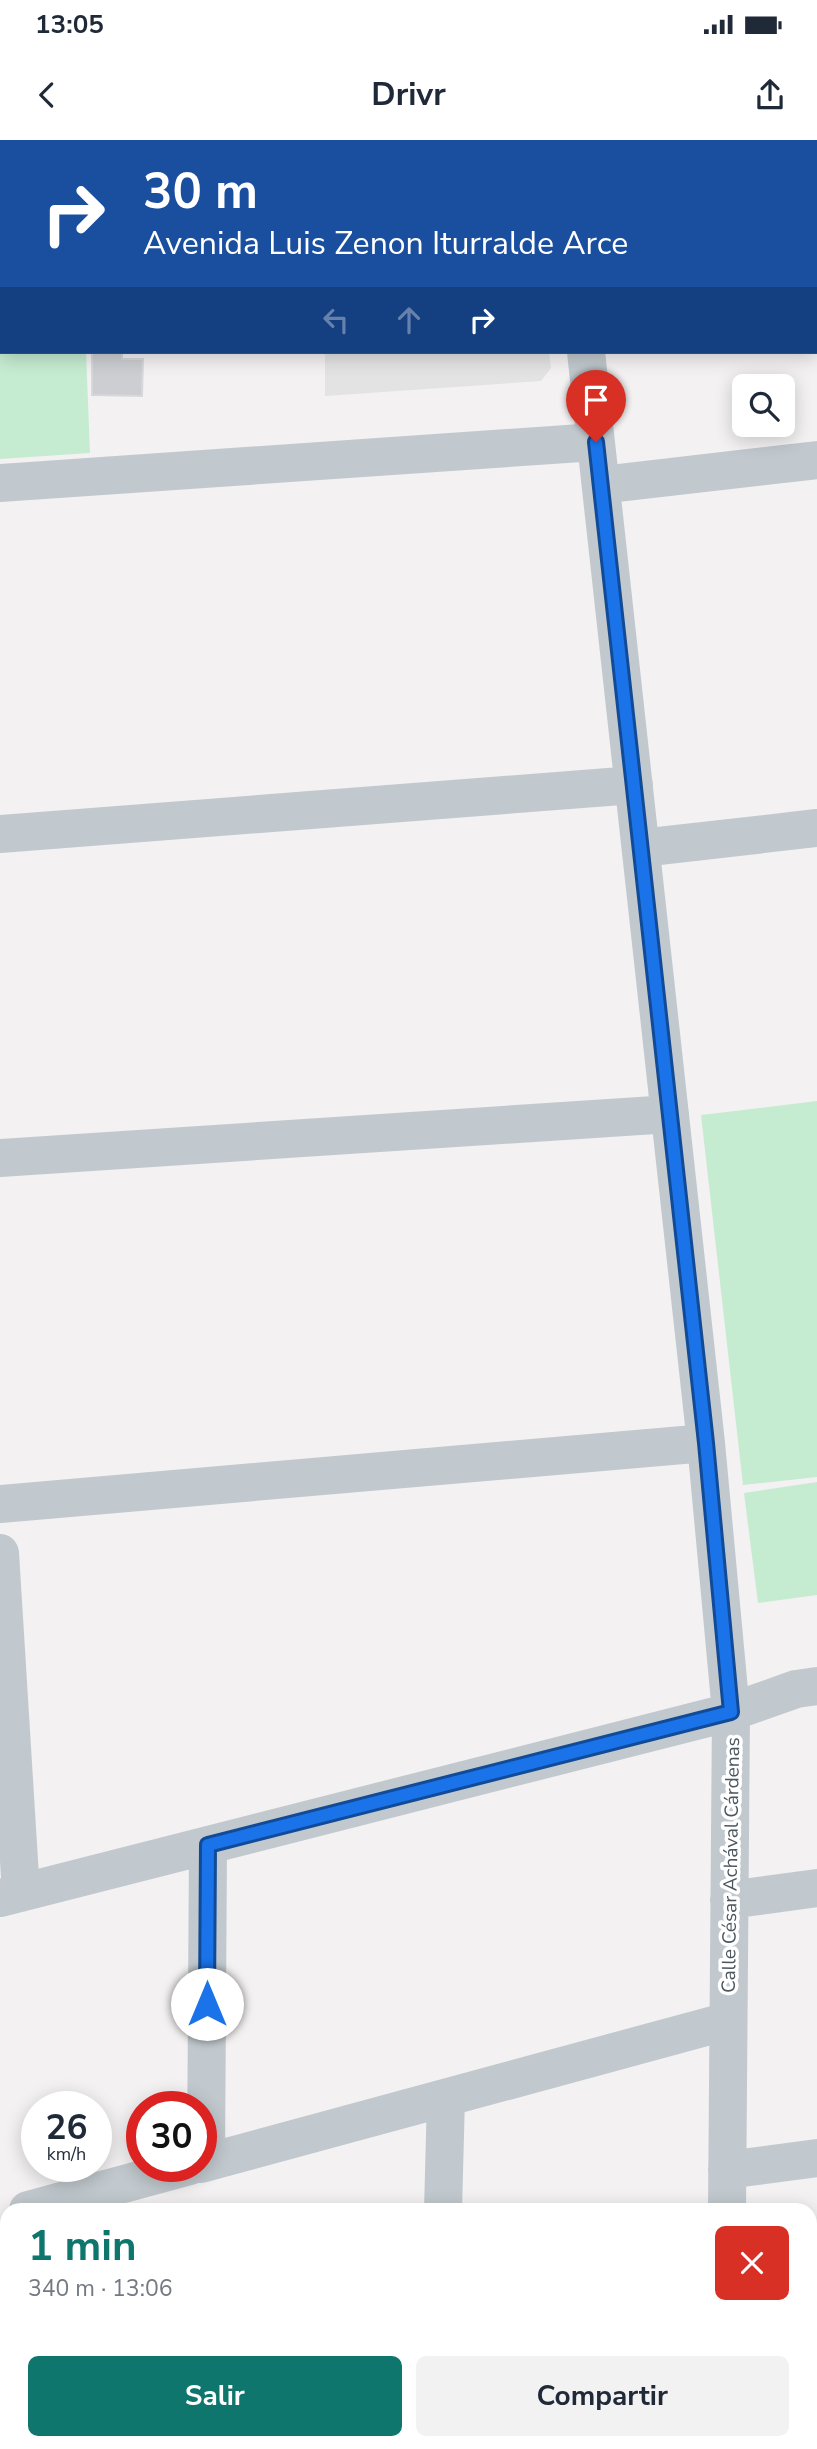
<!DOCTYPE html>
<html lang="es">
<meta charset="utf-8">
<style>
:root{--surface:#fff;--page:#f2f2f3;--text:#1f2937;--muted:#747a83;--accent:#0f766e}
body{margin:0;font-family:"Nunito Sans",sans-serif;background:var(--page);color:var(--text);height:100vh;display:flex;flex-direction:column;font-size:26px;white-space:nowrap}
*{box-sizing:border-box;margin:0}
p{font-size:23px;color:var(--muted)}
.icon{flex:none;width:38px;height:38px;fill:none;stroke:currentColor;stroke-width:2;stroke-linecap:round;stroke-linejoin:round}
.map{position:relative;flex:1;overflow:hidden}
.side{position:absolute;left:0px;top:2063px;width:817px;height:247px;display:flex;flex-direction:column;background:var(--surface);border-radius:21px 21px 0 0;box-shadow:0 4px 18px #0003}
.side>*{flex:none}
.hud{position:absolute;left:0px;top:0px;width:817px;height:214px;box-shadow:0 4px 18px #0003;background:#1a4fa0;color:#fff;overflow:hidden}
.tools{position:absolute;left:732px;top:234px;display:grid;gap:14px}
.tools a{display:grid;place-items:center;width:63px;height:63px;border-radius:10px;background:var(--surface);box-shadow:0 4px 18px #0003;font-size:35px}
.speed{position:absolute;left:21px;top:1951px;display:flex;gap:14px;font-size:35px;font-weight:700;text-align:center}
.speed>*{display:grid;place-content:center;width:91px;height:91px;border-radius:50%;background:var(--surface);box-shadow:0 4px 18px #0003;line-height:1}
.speed small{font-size:18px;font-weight:400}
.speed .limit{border:10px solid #d22;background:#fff;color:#111}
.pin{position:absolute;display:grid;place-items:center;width:60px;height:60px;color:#fff;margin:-72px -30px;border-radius:50% 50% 50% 0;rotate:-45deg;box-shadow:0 0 7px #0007}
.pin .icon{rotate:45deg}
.me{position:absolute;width:77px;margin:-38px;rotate:0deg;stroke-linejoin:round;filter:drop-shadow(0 0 5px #0008)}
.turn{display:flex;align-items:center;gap:24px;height:147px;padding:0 28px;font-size:32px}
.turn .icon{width:91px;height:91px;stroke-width:2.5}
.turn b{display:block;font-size:49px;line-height:60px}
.lanes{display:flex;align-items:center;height:66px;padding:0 28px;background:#0003;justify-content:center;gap:35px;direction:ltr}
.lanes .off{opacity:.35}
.round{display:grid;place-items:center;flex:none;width:74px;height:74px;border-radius:10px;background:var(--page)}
.head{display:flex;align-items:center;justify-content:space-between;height:119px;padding:0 28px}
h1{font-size:42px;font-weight:700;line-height:52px;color:var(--accent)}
.button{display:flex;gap:14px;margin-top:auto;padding:14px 28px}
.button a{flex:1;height:80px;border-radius:10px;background:var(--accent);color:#fff;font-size:28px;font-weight:700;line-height:80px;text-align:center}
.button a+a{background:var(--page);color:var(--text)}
.status{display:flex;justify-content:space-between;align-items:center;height:49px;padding:0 35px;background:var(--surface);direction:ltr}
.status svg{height:19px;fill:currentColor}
header{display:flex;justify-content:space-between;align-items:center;height:91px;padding:0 28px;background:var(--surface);font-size:32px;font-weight:700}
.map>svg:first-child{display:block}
.education{fill:#e4e3e3}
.green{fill:#c5ecd1}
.building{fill:#ccced2;stroke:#d6d8dc;stroke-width:2}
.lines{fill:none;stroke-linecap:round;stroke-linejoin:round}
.street{stroke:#c1c9ce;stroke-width:38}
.route-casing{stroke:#114b97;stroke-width:18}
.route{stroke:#1a73e8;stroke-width:12}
.labels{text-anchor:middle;stroke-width:7;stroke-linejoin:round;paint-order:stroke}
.street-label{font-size:19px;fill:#4b565d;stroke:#fff}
</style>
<div class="status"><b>13:05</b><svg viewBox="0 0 49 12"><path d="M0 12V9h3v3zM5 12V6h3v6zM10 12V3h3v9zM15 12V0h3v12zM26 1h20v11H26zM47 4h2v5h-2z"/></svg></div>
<header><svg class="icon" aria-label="back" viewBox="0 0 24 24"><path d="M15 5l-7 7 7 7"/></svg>Drivr<svg class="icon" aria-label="share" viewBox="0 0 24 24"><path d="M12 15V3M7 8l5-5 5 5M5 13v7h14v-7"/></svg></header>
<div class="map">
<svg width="817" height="2309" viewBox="0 0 817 2309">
<rect width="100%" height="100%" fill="#f3f1f2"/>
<path class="education" d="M325,212H549L551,228L541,241L325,256Z"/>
<path class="green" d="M0,0H78L2,2V212H86L90,313L0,319Z
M817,961V1337L743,1345L701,975Z
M817,1342V1455L758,1463L744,1353Z
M147,2303H401V2309H124Z"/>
<path class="building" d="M92,212H122V219H143L142,256L92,255Z"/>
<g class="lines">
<path class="street" d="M563,0V2
M586,212L706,1303L731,1572L727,2070
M0,343L596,302
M601,345L817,320
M0,694L634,645
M641,708L817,688
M0,1018L670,974
M0,1364L706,1303
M0,1413L21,1753
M0,1758L731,1572L796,1549L817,1546
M729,1760L817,1748
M206,2022L208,1705
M201,2024L728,1881
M727,2030L817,2018
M28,2070L190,2026
M443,2070L446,1958
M237,2309L259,2303
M436,2309V2303
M724,2309V2303
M760,2309L817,2303"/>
</g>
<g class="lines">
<g class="route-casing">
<path id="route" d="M207,1864L208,1705L731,1572L706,1303L596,302"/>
</g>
<use href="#route" class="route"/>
</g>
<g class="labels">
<g class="street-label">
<text transform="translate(730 1725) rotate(-89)" y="7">Calle César Achával Cárdenas</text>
</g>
</g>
</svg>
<div class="tools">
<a><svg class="icon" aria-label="search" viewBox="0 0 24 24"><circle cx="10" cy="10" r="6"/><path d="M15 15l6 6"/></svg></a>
</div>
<div class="speed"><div>26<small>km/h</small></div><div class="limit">30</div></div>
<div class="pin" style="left:596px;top:302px;background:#d93025"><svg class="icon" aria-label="arrive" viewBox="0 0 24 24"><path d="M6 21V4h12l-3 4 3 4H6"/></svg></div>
<svg class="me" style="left:207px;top:1864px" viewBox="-20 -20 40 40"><circle r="19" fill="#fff"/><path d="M0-13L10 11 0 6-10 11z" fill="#1a73e8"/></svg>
<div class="hud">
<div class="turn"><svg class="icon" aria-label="right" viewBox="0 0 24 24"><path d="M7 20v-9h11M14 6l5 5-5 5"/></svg><div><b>30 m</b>Avenida Luis Zenon Iturralde Arce</div></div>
<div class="lanes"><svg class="icon off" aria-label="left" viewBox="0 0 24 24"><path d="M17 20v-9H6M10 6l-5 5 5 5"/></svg><svg class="icon off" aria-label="ahead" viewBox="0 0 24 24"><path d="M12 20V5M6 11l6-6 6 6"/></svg><svg class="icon" aria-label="right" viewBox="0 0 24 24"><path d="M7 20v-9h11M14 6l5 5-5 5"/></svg></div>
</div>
<section class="side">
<div class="head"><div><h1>1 min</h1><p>340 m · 13:06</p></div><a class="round" style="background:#d93025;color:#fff"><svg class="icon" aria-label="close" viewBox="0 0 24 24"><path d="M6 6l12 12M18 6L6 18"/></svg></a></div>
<div class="button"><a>Salir</a><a>Compartir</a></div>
</section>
</div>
